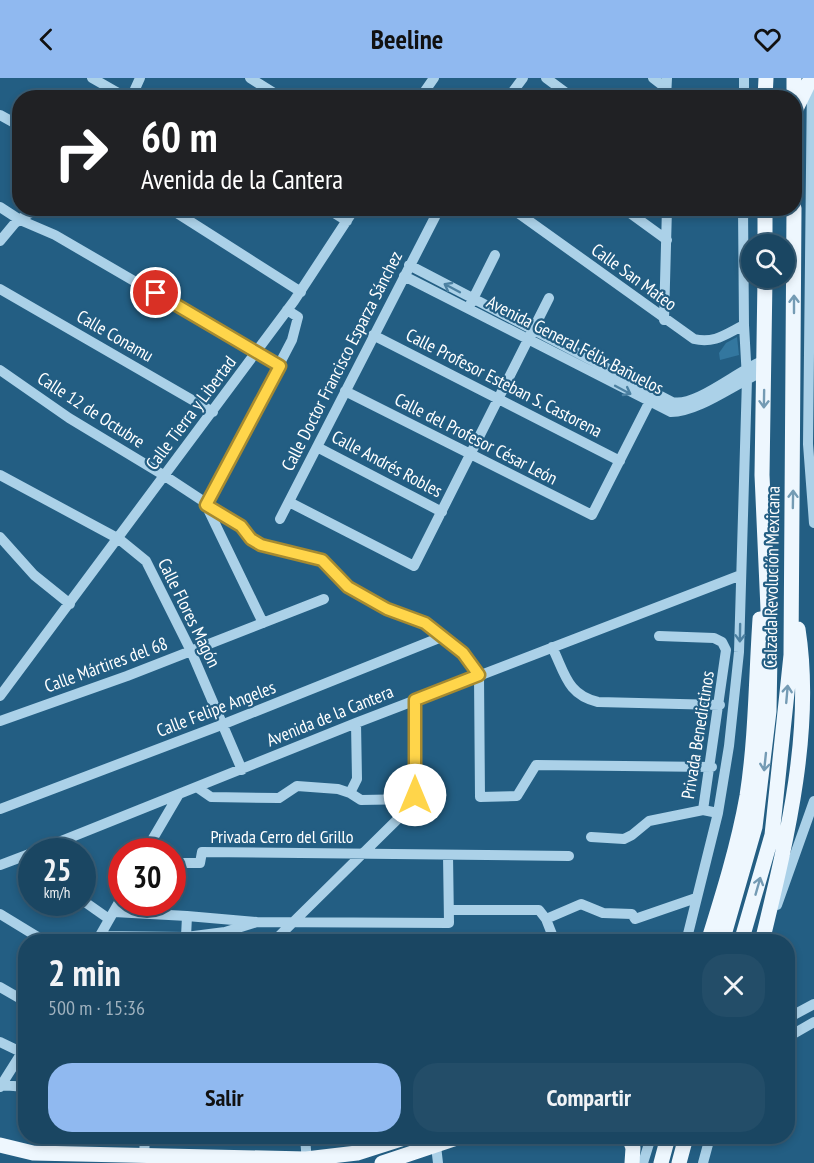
<!DOCTYPE html>
<html lang="es">
<meta charset="utf-8">
<style>
:root{--surface:#1a4662;--page:#234d68;--text:#f1f3f6;--muted:#9fb1be;--line:#385e77;--accent:#90b9f0}
body{margin:0;font-family:"PT Sans Narrow",sans-serif;background:var(--page);color:var(--text);height:100vh;display:flex;flex-direction:column;font-size:22px;white-space:nowrap}
*{box-sizing:border-box;margin:0}
p{font-size:20px;color:var(--muted)}
.icon{flex:none;width:33px;height:33px;fill:none;stroke:currentColor;stroke-width:2;stroke-linecap:round;stroke-linejoin:round}
.map{position:relative;flex:1;overflow:hidden}
.details{position:absolute;left:18px;top:856px;width:777px;height:210px;display:flex;flex-direction:column;background:var(--surface);border-radius:24px;box-shadow:0 3px 9px #0003,0 0 0 2px var(--line)}
.details>*{flex:none}
.guide{position:absolute;left:12px;top:12px;width:790px;height:126px;border-radius:24px;box-shadow:0 3px 9px #0003,0 0 0 2px var(--line);background:#202124;color:#fff;overflow:hidden}
.tools{position:absolute;left:741px;top:156px;display:grid;gap:12px}
.tools a{display:grid;place-items:center;width:54px;height:54px;border-radius:50%;background:var(--surface);box-shadow:0 3px 9px #0003,0 0 0 2px var(--line);font-size:30px}
.speed{position:absolute;left:18px;top:760px;display:flex;gap:12px;font-size:30px;font-weight:700;text-align:center}
.speed>*{display:grid;place-content:center;width:78px;height:78px;border-radius:50%;background:var(--surface);box-shadow:0 3px 9px #0003,0 0 0 2px var(--line);line-height:1}
.speed small{font-size:15px;font-weight:400}
.speed .limit{border:9px solid #d22;background:#fff;color:#111}
.pin{position:absolute;display:grid;place-items:center;width:51px;height:51px;color:#fff;margin:-26px;border:3px solid #fff;border-radius:50%;box-shadow:0 2px 6px #0007}
.me{position:absolute;width:66px;margin:-33px;rotate:0deg;stroke-linejoin:round;filter:drop-shadow(0 0 4px #0008)}
.turn{display:flex;align-items:center;gap:21px;height:126px;padding:0 30px;font-size:27px}
.turn .icon{width:78px;height:78px;stroke-width:2.5}
.turn b{display:block;font-size:42px;line-height:51px}
.round{display:grid;place-items:center;flex:none;width:63px;height:63px;border-radius:24px;background:var(--page)}
.head{display:flex;align-items:center;justify-content:space-between;height:102px;padding:0 30px}
h1{font-size:36px;font-weight:700;line-height:45px}
.action{display:flex;gap:12px;margin-top:auto;padding:12px 30px}
.action a{flex:1;height:69px;border-radius:24px;background:var(--accent);color:#111;font-size:24px;font-weight:700;line-height:69px;text-align:center}
.action a+a{background:var(--page);color:var(--text)}
header{display:flex;justify-content:space-between;align-items:center;height:78px;padding:0 30px;background:var(--accent);color:#111;font-size:27px;font-weight:700}
.map>svg:first-child{display:block}
.green{fill:#33779f}
.lines{fill:none;stroke-linecap:round;stroke-linejoin:round}
.minor{stroke:#abd1e8;stroke-width:10}
.major{stroke:#eef7fe;stroke-width:15}
.oneway{stroke:#4c80a1}
.oneway2{stroke:#749bb4}
.route-casing{stroke:#a68a30;stroke-width:15}
.route{stroke:#ffd54a;stroke-width:10}
.labels{text-anchor:middle;stroke-width:4.5;stroke-linejoin:round;paint-order:stroke}
.street-label{font-size:18px;fill:#fff;stroke:#235e83}
</style>
<header><svg class="icon" aria-label="back" viewBox="0 0 24 24"><path d="M15 5l-7 7 7 7"/></svg>Beeline<svg class="icon" aria-label="heart" viewBox="0 0 24 24"><path d="M12 20l-8-8c-3-5 5-10 8-4 3-6 11-1 8 4z"/></svg></header>
<div class="map">
<svg width="814" height="1085" viewBox="0 0 814 1085">
<rect width="100%" height="100%" fill="#235e83"/>
<path class="green" d="M737,259L739,277L720,282L719,275L726,265Z"/>
<g class="lines">
<path class="minor" d="M92,0L127,20
M250,0L282,20
M546,0L573,20
M653,0L666,10
M812,1L808,366L814,445
M131,20L140,0
M420,20L434,0
M508,20L523,0
M666,20L667,0
M744,20V0
M0,37L20,48
M0,129L20,142L55,157L280,288
M169,130L301,214
M326,130L347,143
M511,130L694,261C714,266 726,256 744,247
M623,130L667,162
M0,163L15,145L37,130
M409,187L672,324C696,330 739,291 765,282
M404,198L671,334C699,334 736,305 764,293
M0,211L213,334
M470,227L495,177
M664,242L667,130
M373,257L620,383
M0,292L69,340L165,398L241,448L251,461L261,467L322,482L348,509L387,531L425,545L444,558L463,575L479,598L480,719L517,718L536,687L712,689
M345,313L592,437L654,315
M317,369L442,434
M0,397L119,461L146,483L191,573L242,692
M289,424L414,488L549,220
M280,441L435,139
M0,459L34,497L70,526
M263,545L206,427L292,262L298,239L287,232
M659,558L714,560L722,564L726,572L703,732L718,735
M552,569C565,595 567,617 598,624L720,627
M0,618L294,223L355,130
M0,643L127,598L324,521
M198,710L211,719L279,720L297,708L338,711L350,715L357,701L356,645
M350,715L361,722L414,721
M0,731L224,646L444,558
M591,759L624,761L632,757L649,743L703,732
M34,774L356,645L741,497
M145,774L179,716
M172,785H200L202,774L569,778
M0,787L32,775
M82,822L109,841
M777,827L814,723
M449,832H539L546,841L555,864
M114,834L187,838
M0,836L46,864
M546,841L581,826L603,835L632,836L635,841L696,820
M257,844L225,854L186,859L187,838L257,844L449,845L448,777
M100,858L186,859
M98,861L122,819
M273,864L413,726L415,622
M686,864L718,735L729,668L739,574L747,301L744,247L743,130
M0,909L26,924
M788,940L814,926
M788,959L814,944
M0,964L25,976
M1,1007L26,1009
M0,1009L26,968
M305,1059L307,1085
M435,1059L438,1085
M144,1078L145,1059
M643,1085L651,1059
M703,1085L710,1059"/>
<path class="major" d="M765,20L766,0
M794,20V0
M795,33L811,0
M765,166V130
M708,864C723,816 738,768 747,718C756,660 756,600 760,541
M722,864L755,749L769,633L770,576L762,397L765,200
M741,864L772,757L791,577L794,130
M762,864C786,764 814,653 798,551
M629,1059L633,1070L632,1085
M0,1067L33,1075L306,1081L357,1075L407,1059
M382,1085L460,1059
M661,1085L668,1059
M679,1085L686,1059"/>
</g>
<defs><path id="oneway-shaft" d="M-6 0H5M1.5-3L5.5 0L1.5 3" fill="none" stroke-width="1.6" stroke-linecap="round" stroke-linejoin="round" transform="scale(1.5)"/></defs>
<g class="oneway">
<use href="#oneway-shaft" transform="translate(452 210) rotate(-152)"/>
<use href="#oneway-shaft" transform="translate(623 312) rotate(28)"/>
<use href="#oneway-shaft" transform="translate(740 555) rotate(91)"/>
</g>
<g class="oneway2">
<use href="#oneway-shaft" transform="translate(794 226) rotate(-90)"/>
<use href="#oneway-shaft" transform="translate(764 321) rotate(91)"/>
<use href="#oneway-shaft" transform="translate(793 421) rotate(-89)"/>
<use href="#oneway-shaft" transform="translate(787 616) rotate(-85)"/>
<use href="#oneway-shaft" transform="translate(765 684) rotate(96)"/>
<use href="#oneway-shaft" transform="translate(758 808) rotate(-74)"/>
</g>
<g class="lines">
<g class="route-casing">
<path id="route" d="M156,215L280,288L206,427L241,448L251,461L261,467L322,482L348,509L387,531L425,545L463,575L479,597L415,622V717"/>
</g>
<use href="#route" class="route"/>
</g>
<g class="labels">
<g class="street-label">
<text transform="translate(634 199) rotate(36)" y="6">Calle San Mateo</text>
<text transform="translate(115 258) rotate(30)" y="6">Calle Conamu</text>
<text transform="translate(575 267) rotate(27)" y="6">Avenida General Félix Bañuelos</text>
<text transform="translate(342 283) rotate(-63)" y="6">Calle Doctor Francisco Esparza Sánchez</text>
<text transform="translate(504 305) rotate(27)" y="6">Calle Profesor Esteban S. Castorena</text>
<text transform="translate(91 332) rotate(33)" y="6">Calle 12 de Octubre</text>
<text transform="translate(191 335) rotate(-53)" y="6">Calle Tierra y Libertad</text>
<text transform="translate(476 361) rotate(27)" y="6">Calle del Profesor César León</text>
<text transform="translate(387 386) rotate(28)" y="6">Calle Andrés Robles</text>
<text transform="translate(772 499) rotate(-89)" y="6">Calzada Revolución Mexicana</text>
<text transform="translate(189 535) rotate(64)" y="6">Calle Flores Magón</text>
<text transform="translate(106 587) rotate(-20)" y="6">Calle Mártires del 68</text>
<text transform="translate(216 631) rotate(-21)" y="6">Calle Felipe Angeles</text>
<text transform="translate(330 638) rotate(-22)" y="6">Avenida de la Cantera</text>
<text transform="translate(698 657) rotate(-81)" y="6">Privada Benedictinos</text>
<text x="282" y="765">Privada Cerro del Grillo</text>
</g>
</g>
</svg>
<div class="tools">
<a><svg class="icon" aria-label="search" viewBox="0 0 24 24"><circle cx="10" cy="10" r="6"/><path d="M15 15l6 6"/></svg></a>
</div>
<div class="speed"><div>25<small>km/h</small></div><div class="limit">30</div></div>
<div class="pin" style="left:156px;top:215px;background:#d93025"><svg class="icon" aria-label="arrive" viewBox="0 0 24 24"><path d="M6 21V4h12l-3 4 3 4H6"/></svg></div>
<svg class="me" style="left:415px;top:717px" viewBox="-20 -20 40 40"><circle r="19" fill="#fff"/><path d="M0-13L10 11 0 6-10 11z" fill="#ffd54a"/></svg>
<div class="guide">
<div class="turn"><svg class="icon" aria-label="right" viewBox="0 0 24 24"><path d="M7 20v-9h11M14 6l5 5-5 5"/></svg><div><b>60 m</b>Avenida de la Cantera</div></div>
</div>
<section class="details">
<div class="head"><div><h1>2 min</h1><p>500 m · 15:36</p></div><a class="round"><svg class="icon" aria-label="close" viewBox="0 0 24 24"><path d="M6 6l12 12M18 6L6 18"/></svg></a></div>
<div class="action"><a>Salir</a><a>Compartir</a></div>
</section>
</div>
